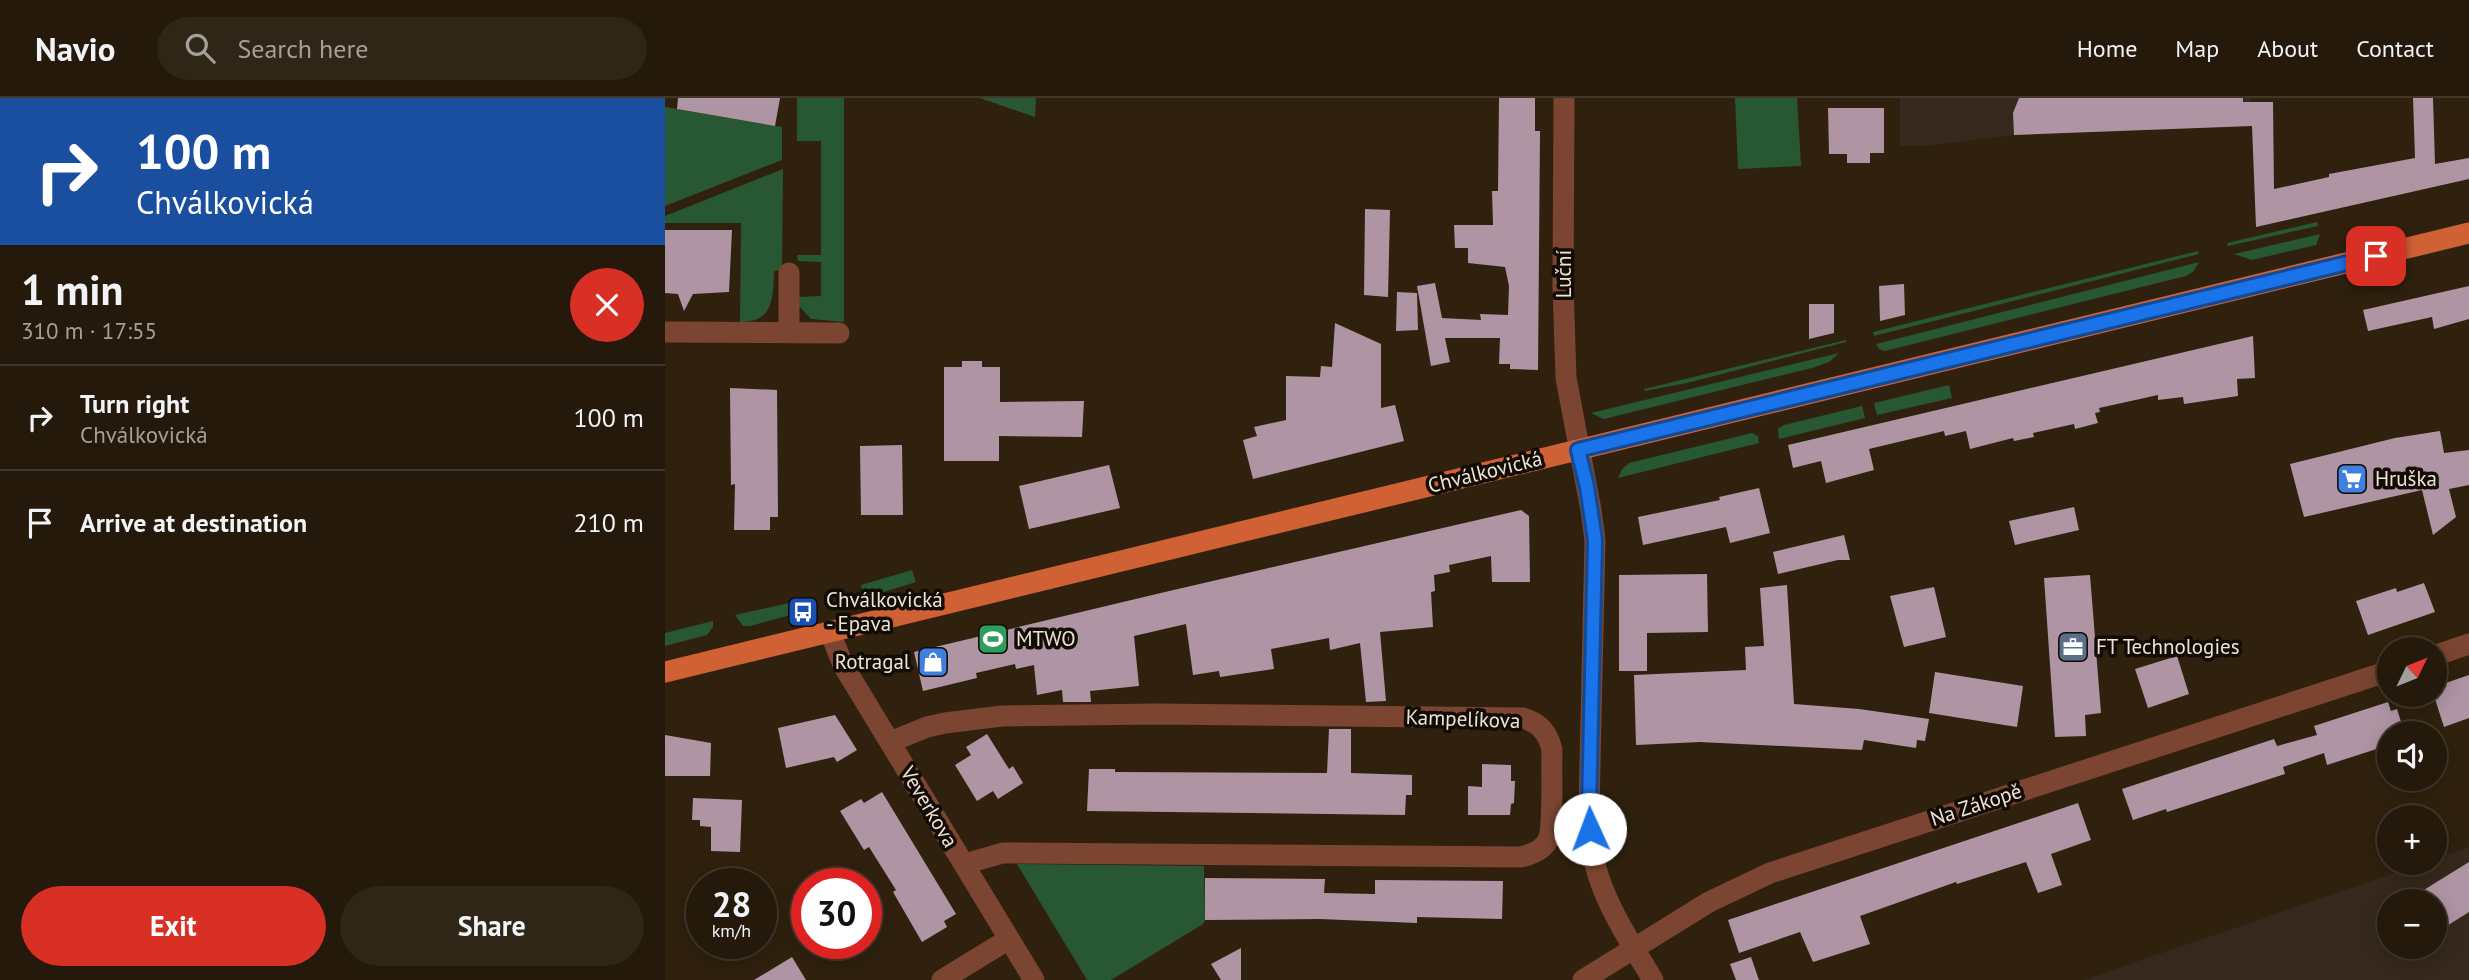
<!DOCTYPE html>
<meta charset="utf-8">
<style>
:root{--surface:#24190a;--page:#302618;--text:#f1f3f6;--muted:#a3a09c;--line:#41382b;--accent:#d93025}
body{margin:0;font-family:"PT Sans",sans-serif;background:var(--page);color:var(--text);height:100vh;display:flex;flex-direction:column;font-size:26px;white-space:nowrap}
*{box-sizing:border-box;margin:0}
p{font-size:23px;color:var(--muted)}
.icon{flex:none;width:38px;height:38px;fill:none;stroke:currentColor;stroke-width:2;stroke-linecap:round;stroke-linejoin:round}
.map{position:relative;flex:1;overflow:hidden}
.side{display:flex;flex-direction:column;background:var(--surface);width:665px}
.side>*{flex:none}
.banner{background:#1a4fa0;color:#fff;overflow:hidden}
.needle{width:46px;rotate:47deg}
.fabs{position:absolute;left:1712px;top:539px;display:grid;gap:14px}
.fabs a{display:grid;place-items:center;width:70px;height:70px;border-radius:50%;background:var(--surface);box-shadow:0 4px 18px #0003,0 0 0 2px var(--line);font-size:35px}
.speed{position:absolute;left:21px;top:770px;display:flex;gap:14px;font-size:35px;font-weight:700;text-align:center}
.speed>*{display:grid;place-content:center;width:91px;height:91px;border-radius:50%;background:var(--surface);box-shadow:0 4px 18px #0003,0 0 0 2px var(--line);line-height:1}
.speed small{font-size:18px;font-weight:400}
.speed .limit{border:10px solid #d22;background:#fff;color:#111}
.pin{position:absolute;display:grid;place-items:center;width:60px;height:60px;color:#fff;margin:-30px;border-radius:14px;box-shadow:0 4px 10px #0006}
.me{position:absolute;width:77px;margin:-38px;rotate:358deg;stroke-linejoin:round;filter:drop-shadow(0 0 5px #0008)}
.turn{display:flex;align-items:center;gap:24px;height:147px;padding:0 21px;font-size:32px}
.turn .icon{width:91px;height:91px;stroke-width:2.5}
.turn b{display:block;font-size:49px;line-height:60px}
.round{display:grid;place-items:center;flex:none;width:74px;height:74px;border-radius:37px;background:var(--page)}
.head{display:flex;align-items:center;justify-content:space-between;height:119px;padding:0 21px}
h1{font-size:42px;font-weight:700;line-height:52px}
.action{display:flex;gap:14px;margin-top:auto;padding:14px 21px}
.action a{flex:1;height:80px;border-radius:42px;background:var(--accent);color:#fff;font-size:28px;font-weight:700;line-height:80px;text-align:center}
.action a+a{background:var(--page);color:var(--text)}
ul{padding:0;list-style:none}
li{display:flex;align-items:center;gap:21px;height:105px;padding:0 21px;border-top:2px solid var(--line)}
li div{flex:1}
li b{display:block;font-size:26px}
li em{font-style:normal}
header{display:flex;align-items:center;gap:42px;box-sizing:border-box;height:98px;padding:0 35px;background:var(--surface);border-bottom:2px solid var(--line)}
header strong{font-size:33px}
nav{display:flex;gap:38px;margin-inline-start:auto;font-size:24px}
.search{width:490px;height:63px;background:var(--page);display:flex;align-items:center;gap:18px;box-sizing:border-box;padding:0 24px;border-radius:38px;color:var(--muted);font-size:26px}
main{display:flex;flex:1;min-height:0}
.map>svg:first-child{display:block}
.industrial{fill:#36281c;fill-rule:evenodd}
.green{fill:#275733}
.building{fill:#af95a4}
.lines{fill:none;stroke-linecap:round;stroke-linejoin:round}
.minor{stroke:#7b4531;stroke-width:21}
.major{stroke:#cf6135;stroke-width:21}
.route-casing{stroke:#114b97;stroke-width:18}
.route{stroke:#1a73e8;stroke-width:12}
.labels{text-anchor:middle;stroke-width:7;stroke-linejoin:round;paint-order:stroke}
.street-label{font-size:21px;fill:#ede3d8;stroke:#120c05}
.poi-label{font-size:21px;fill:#ede3d8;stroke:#120c05;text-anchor:start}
</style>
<header>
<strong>Navio</strong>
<div class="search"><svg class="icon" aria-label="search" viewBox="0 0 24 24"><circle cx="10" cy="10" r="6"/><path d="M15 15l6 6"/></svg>Search here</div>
<nav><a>Home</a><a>Map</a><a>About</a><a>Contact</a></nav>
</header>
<main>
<section class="side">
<div class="banner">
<div class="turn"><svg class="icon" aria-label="right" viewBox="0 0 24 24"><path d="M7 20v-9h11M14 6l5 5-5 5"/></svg><div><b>100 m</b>Chválkovická</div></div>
</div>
<div class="head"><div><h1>1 min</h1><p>310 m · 17:55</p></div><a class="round" style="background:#d93025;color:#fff"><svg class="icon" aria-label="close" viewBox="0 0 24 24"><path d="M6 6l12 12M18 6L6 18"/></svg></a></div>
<ul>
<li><svg class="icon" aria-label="right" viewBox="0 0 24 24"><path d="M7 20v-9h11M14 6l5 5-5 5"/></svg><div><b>Turn right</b><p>Chválkovická</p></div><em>100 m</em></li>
<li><svg class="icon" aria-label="arrive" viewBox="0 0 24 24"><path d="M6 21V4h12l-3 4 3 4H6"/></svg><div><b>Arrive at destination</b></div><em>210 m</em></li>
</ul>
<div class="action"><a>Exit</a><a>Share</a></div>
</section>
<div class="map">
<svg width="1804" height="882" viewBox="0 0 1804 882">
<rect width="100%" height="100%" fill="#30210e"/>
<path class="industrial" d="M1235,0H1586L1587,25L1579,28L1349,37L1260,48H1235Z
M1804,749V882H1418L1759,765H1769V761ZM1724,803H1769V849H1724Z"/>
<path class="green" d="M132,0H179V224L146,221L134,208L133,199L156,198V164L133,163L132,157H156V43H132Z
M315,0H371L370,19Z
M1070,0H1132L1136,68L1073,71Z
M0,9L117,29V62L0,108Z
M118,71L117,172L109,173C108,200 109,224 75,224L76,125H0V118Z
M1652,124L1653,128L1563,148L1562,145Z
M1655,136L1651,147L1587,162L1569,156Z
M1533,153L1534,156L1209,238L1208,234Z
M1534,164L1529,173L1521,178L1220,253L1214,251L1211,246Z
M1181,242V244L1022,285L980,293L979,291Z
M1174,255L1164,264L1147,270L955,317L939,321L926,315Z
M1284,287L1287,300L1212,317L1209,305Z
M1197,308L1200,320L1114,341L1113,331L1119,327Z
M1087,335L1093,338L1094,345L953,380L957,371L964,365Z
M247,472L251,484L199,500L196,487Z
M124,505L129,516L85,528H78L70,517Z
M48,523V529L42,537L0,548V535Z
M352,766L539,768L540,822L538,826L446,882H422Z"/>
<path class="building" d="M13,0H115L110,28L12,11Z
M834,0H870V33H875L873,272L845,271V266H834L835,240H780L785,264L766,268L752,188L770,185L777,220L816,222L815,216L843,217L844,188L840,169L803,165V150H790L789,127H828L827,93H833Z
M1354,0H1578V4H1608L1609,91L1664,79V76L1750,60L1748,0H1768L1770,66L1804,60V81L1591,129L1587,28L1349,37L1348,15Z
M1163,10H1219V55H1205V65H1182V56H1164Z
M700,111L725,112L723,199L699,197Z
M0,132H67L64,194L28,196L19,213L13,196L0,195Z
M1239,186L1240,217L1215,223L1214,188Z
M1804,188V221L1769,231L1767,219L1703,233L1698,212Z
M732,194L752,195L753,232L731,233Z
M1144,206H1169V235L1144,241Z
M670,225L716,246V310L730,307L739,343L588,381L578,342L592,338L589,329L621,322V278L655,279L656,268L667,269Z
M1588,238L1590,280L1572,281L1573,298L1519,306L1518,299L1493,302V297L1434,310L1435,314L1430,315L1433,325L1410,331L1409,326L1368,335L1369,339L1349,343L1348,340L1305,351L1301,333L1280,338L1279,333L1204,351L1209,372L1161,385L1156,363L1128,370L1123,347Z
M297,263H317V269H335V304L419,303L417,339L334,338V363H279V269H297Z
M65,290L112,292L113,419H105V432H69L70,386L66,387Z
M1775,333L1779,355L1804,352V387L1784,391L1791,419L1768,437L1757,392L1639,419L1625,366L1730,340Z
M237,347L238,417H196L195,348Z
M444,367L455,410L364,431L354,388Z
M1094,390L1105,435L1065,445L1061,429L978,447L973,419L1055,402L1054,399Z
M1409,409L1414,432L1350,447L1344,423Z
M856,412L864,418L865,484H827L826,458L784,467L785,474L769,477L770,493L766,494L768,529L715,534L721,603L701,604L695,545L665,552L664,540L606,551L609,571L555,579L554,573L528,577L521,526L469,538L474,588L425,593L426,604H398L397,592L372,597L369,567L351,571L350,566L311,575L312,580L258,593L249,554L500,494Z
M1179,437L1185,462H1173L1113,476L1108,454Z
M1042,476L1043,534L982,535V573H954V477Z
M1425,477L1436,615L1420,617L1421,638L1390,639L1379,480Z
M1759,485L1770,514L1703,537L1691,503L1731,490L1732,494Z
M1122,487L1129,606L1194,611L1264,621L1260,643L1252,642L1251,650L1199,642L1197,652L1035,644L971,647L969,577L1081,572L1080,549L1099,548L1095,490Z
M1269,489L1281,539L1239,549L1225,498Z
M1512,558L1524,596L1483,610L1470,571Z
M1270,574L1358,588L1352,629L1264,615Z
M1804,577V620L1779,629L1769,598V589Z
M1723,604L1726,613L1732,611L1738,630L1724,635V647L1662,667L1659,655L1618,669L1620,676L1502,714L1501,711L1468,722L1457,691L1609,641L1612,648L1652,637L1649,628Z
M170,617L192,652L172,664L169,659L121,670L113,630Z
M664,631H686V675L747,677V697H741L740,717L422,713L424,671H450V674L662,675Z
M322,636L344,671L348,668L358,685L333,701L328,693L312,703L290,667L306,657L301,649Z
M0,637L46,645L45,678H0Z
M817,666L846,667V683H850L849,705L846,706L845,717H803V688L817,689Z
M217,694L291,816L279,823L282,829L257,844L228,794L231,792L204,749L199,752L175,713L196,701L199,705Z
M28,700L77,702L75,754L46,753V729L35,728V722H27Z
M1413,705L1426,742L1386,756L1397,787L1373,795L1361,764L1292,786L1291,784L1195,818L1205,846L1148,864L1135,834L1074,855L1063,822Z
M1804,764V814L1769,836V803H1741Z
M540,780L660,781L659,795L710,796V782L838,783L837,821L752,819V825L655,821L540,822Z
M576,850V882H556L546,866Z
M127,859L141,882H89Z
M1086,859L1094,882H1071L1065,866Z"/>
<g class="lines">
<path class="minor" d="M899,0L898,187L901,280L926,412L930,442L924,710C925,734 926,757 934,780C946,816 969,850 988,882
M0,234L174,235
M124,234V175
M165,534L178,567L369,882
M1769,558L1804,546
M225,644L262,629L280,625L337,618L493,616L858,620C875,625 883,635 887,652C886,669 889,729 883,742C878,752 865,757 855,759L338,755L299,766
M277,882L344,841
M918,882L1044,804L1105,775L1724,573"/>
<path class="major" d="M0,574L1804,135"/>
</g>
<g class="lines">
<g class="route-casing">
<path id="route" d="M925,731L924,710L930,442L922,389L913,352L1711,158"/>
</g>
<use href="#route" class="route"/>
</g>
<defs>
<g id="supermarket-square" transform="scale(1.575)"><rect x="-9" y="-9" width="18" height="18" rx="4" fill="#3f7fe0" stroke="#120c05"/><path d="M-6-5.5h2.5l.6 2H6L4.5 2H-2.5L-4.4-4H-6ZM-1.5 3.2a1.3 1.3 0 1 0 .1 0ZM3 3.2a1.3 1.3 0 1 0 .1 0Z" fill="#fff"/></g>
<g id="bus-square" transform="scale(1.575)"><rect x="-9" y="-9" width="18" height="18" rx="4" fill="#1a4fb4" stroke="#120c05"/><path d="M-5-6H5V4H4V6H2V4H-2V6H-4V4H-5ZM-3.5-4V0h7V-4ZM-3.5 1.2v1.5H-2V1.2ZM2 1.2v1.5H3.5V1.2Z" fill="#fff"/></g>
<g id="stadium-square" transform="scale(1.575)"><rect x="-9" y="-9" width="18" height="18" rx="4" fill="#2e9e5b" stroke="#120c05"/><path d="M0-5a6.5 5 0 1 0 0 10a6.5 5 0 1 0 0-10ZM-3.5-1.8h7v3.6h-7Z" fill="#fff"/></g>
<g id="office-square" transform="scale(1.575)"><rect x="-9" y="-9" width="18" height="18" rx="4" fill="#5c6f8a" stroke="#120c05"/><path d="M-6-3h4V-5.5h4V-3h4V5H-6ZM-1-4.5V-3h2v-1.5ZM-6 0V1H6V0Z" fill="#fff"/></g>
<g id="shop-square" transform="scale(1.575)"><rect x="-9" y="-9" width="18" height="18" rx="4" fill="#3f7fe0" stroke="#120c05"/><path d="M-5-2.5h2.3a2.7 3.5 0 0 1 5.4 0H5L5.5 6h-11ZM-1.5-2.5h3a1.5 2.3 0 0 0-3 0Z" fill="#fff"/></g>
</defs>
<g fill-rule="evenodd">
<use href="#supermarket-square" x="1687" y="381"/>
<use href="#bus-square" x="138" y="514"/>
<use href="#stadium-square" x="328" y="541"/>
<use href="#office-square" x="1408" y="549"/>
<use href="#shop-square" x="268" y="564"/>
</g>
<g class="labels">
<g class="street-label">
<text transform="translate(899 176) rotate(-90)" y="7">Luční</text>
<text transform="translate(820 374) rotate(-14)" y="7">Chválkovická</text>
<text transform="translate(798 621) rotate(2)" y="7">Kampelíkova</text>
<text transform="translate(1311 707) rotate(-18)" y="7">Na Zákopě</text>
<text transform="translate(264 709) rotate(59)" y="7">Veverkova</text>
</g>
<g class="poi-label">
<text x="1710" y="388">Hruška</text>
<text x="161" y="509">Chválkovická<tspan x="161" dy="24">- Epava</tspan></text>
<text x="351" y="548">MTWO</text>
<text x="1431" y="556">FT Technologies</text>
<text x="245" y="571" text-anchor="end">Rotragal</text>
</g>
</g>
</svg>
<div class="fabs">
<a><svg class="needle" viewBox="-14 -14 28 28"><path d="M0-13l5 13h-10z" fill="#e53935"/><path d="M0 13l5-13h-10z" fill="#a3a09c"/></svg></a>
<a><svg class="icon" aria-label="sound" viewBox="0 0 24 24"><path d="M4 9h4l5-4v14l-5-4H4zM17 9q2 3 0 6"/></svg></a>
<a>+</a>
<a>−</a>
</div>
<div class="speed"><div>28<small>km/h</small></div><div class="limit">30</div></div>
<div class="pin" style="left:1711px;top:158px;background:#d93025"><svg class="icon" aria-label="arrive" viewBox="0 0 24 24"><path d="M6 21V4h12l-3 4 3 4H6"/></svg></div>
<svg class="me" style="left:925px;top:731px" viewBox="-20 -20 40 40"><circle r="19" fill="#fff"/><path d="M0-13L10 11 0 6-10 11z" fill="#1a73e8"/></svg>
</div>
</main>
